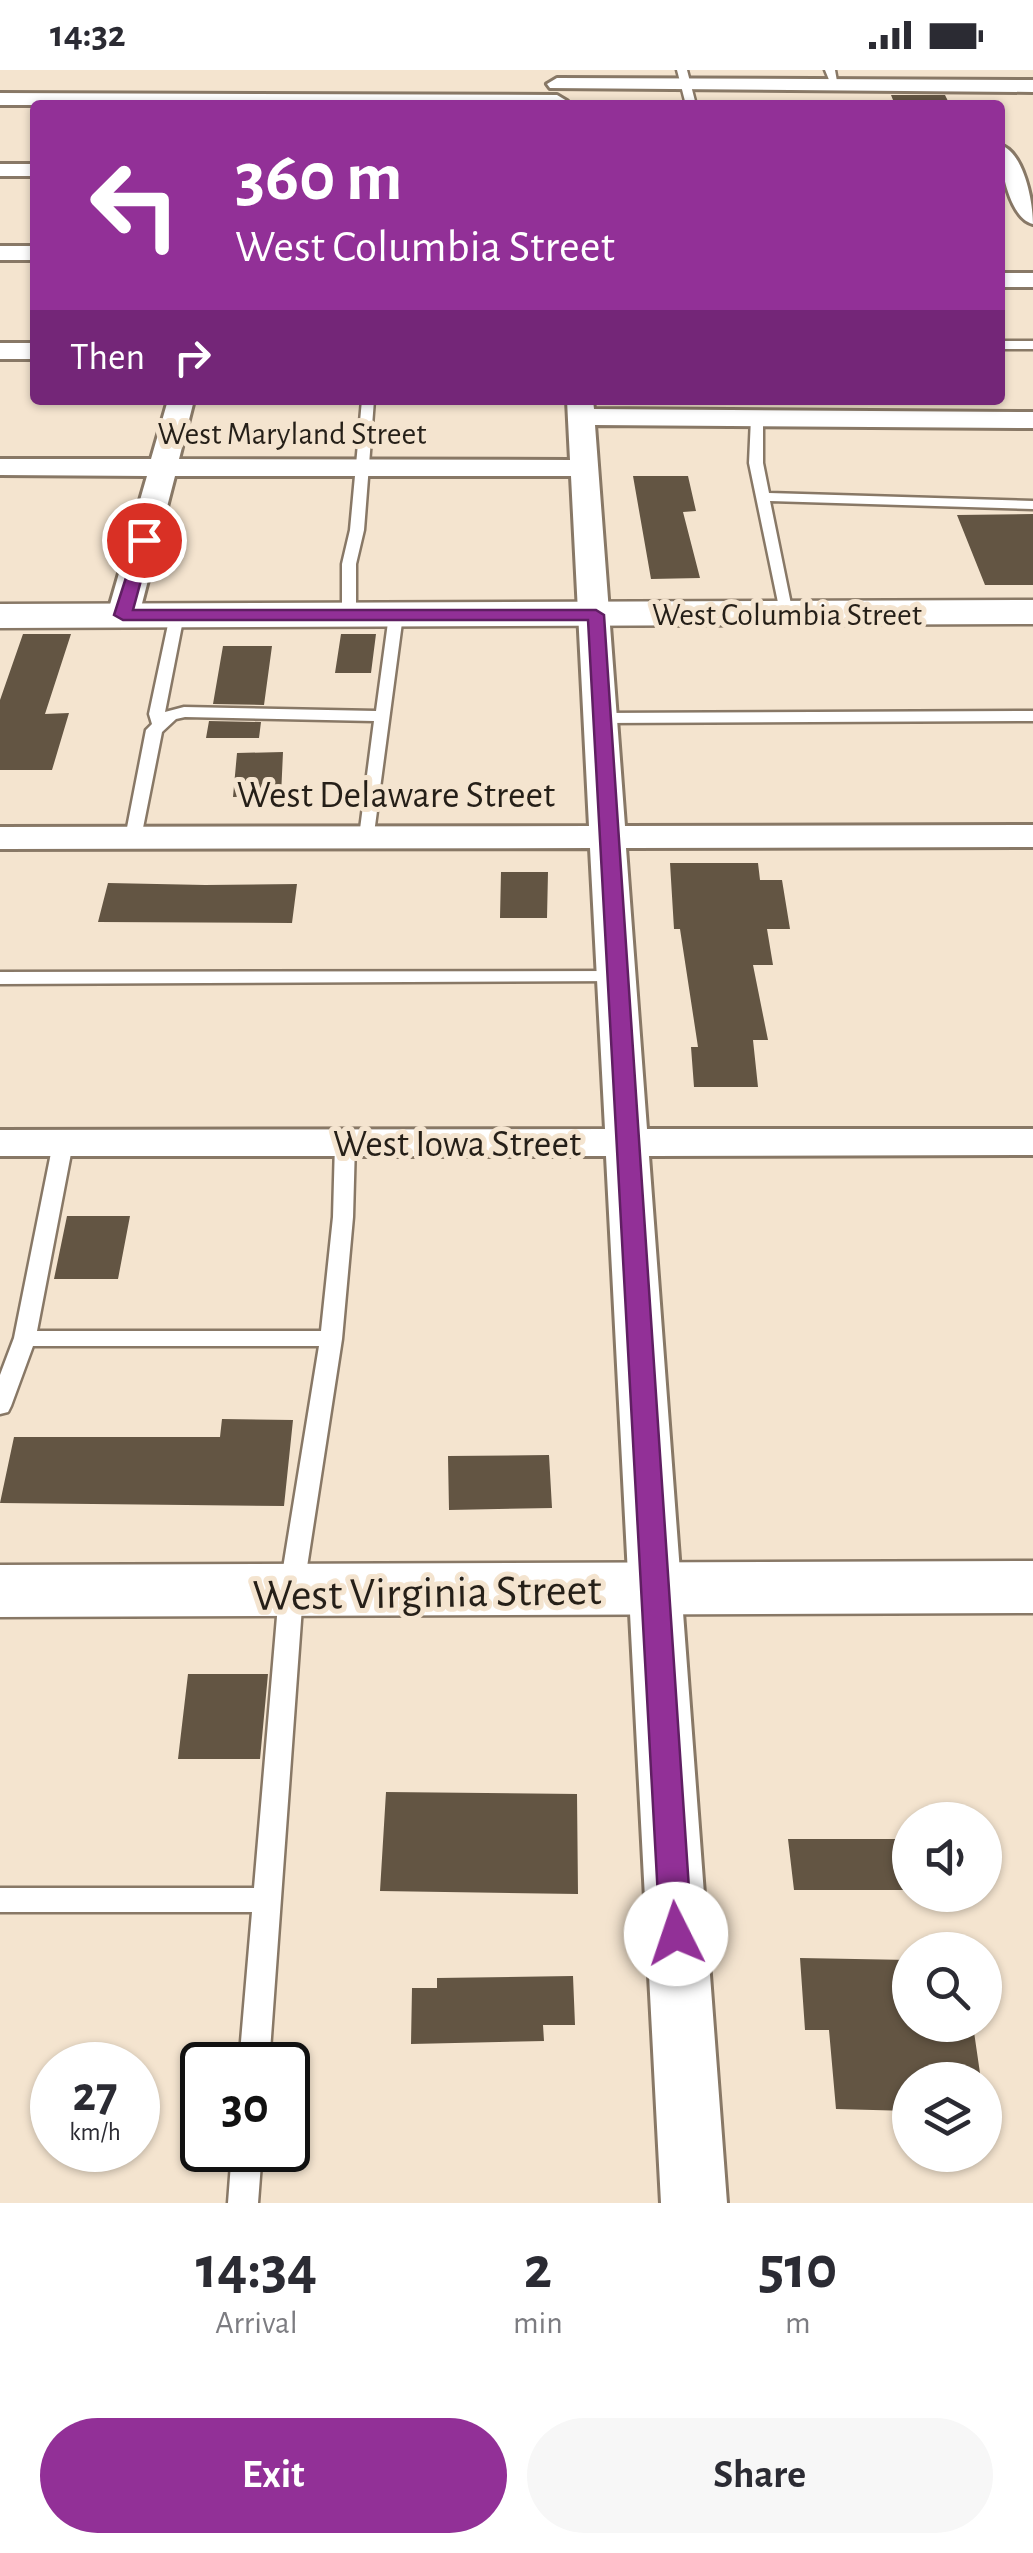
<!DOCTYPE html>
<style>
:root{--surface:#fff;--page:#f7f7f7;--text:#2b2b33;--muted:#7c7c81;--accent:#923097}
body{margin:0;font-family:"Alegreya Sans",sans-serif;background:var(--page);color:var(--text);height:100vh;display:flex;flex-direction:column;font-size:38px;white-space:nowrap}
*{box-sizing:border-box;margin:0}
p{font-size:32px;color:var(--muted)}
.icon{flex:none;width:55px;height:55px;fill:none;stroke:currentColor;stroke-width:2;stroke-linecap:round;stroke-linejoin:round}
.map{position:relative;height:2133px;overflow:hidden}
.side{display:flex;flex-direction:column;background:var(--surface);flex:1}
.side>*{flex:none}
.hud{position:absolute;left:30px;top:30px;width:975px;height:305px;border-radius:10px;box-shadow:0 2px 8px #0004;background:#923097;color:#fff;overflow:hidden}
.buttons{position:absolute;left:892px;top:1732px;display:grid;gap:20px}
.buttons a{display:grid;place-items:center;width:110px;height:110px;border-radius:50%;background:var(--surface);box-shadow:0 2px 8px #0004;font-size:50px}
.speed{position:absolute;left:30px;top:1972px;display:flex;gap:20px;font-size:50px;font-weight:700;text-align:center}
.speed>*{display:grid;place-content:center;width:130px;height:130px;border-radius:50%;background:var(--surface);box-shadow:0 2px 8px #0004;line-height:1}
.speed small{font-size:25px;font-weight:400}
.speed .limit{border:5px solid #111;border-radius:15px;background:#fff;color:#111}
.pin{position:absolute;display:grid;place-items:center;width:85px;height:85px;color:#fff;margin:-42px;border:5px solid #fff;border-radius:50%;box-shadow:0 2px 10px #0007}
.me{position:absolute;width:110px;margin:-55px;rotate:356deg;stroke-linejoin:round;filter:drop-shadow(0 0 8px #0008)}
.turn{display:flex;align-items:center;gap:35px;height:210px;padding:0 40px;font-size:45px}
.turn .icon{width:130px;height:130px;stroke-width:2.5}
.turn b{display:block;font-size:70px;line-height:85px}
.then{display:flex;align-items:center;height:95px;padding:0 40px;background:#0003;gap:20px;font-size:38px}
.eta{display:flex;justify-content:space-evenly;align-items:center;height:170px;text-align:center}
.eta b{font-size:60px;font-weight:600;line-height:70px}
.action{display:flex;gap:20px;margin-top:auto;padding:20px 40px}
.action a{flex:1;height:115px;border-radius:60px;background:var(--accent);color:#fff;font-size:40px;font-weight:600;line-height:115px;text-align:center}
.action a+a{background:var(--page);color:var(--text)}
.status{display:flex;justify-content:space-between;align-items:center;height:70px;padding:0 50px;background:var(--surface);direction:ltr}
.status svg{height:28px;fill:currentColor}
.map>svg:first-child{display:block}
.building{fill:#635543}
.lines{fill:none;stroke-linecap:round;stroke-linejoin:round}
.lane-casing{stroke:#887866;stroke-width:5}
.street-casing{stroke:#887866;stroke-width:6}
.secondary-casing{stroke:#887866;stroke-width:5}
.lane{fill:#fff;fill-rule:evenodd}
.street{fill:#fff;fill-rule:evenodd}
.secondary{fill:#fff;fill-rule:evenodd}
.route{fill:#923097;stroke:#5f1f62;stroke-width:2.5}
.labels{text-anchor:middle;stroke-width:10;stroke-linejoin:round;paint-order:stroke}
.far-street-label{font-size:32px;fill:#251f18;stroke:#f4e4cf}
.street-label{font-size:38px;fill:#251f18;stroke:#f4e4cf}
.near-street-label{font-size:45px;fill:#251f18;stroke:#f4e4cf}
</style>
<div class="status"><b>14:32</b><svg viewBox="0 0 49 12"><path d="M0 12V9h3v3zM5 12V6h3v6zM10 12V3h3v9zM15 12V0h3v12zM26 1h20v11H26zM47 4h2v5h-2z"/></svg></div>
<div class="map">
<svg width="1033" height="2133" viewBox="0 0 1033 2133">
<rect width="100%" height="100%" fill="#f4e4cf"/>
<path class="building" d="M891,25H945L950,35H895Z
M633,406H688L696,441L683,442L700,508L651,509Z
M1033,444V515H985L957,445Z
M23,564H71L45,644L69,643L52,700H0V630Z
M341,564H376L371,603H335Z
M223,576H272L264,635L213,634Z
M209,651L261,652L259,668H206Z
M283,682L281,726L233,727L237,683Z
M670,793H758L760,810H782L790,859H767L773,895H753L768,970H753L758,1017H694L691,977H698L680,859H674Z
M501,802H548L547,848H500Z
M108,813L205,815L297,814L292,853L98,852Z
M67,1146H130L118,1209H54Z
M222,1349L293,1350L284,1436L0,1433L14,1367H220Z
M549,1385L552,1438L449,1440L448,1386Z
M188,1604H268L260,1689H178Z
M386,1722L577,1724L578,1824L380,1821Z
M788,1769H910V1820H794Z
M800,1888L910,1890V1955H973L981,2010H910V2041L836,2039L829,1960H805Z
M573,1906L575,1955H543L544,1971L411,1974L412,1918H437V1908Z"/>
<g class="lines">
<g class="lane-casing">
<path id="lane" d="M677,0H687L696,35H686Z
M825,0H835L838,17H832Z
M1000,271H1033V279H1000Z
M362,330H374L364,460L356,494V545L349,549L342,545V494L350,460Z
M757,344L763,348V393L769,423L1033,431V439L770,431L793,544L791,547H781L749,393L751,348Z
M177,541L184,545L165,642L184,637L376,641L389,545L396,541L401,542L403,545L373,771H361L359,767L374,651L185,647L176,649L162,662L141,768L133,773L127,772L125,768L146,660L152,654L149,644L170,545Z
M1033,641V651L601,653L593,648L601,643Z
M616,901L625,907L622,911L0,914V902Z
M63,1067L73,1073L37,1261H321L333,1147L335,1073L345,1067L355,1073L353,1147L342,1269L303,1523L269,1995H239L252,1842H0V1818H254L279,1523L319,1276H33L11,1336L8,1342L0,1344V1305L14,1268L53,1073Z
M232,2080H262L258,2133H228Z"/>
</g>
<g class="street-casing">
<path id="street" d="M557,8L1033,10V22L550,18L547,14Z
M0,23L557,25L567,31L564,35H0Z
M1000,75C1024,82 1033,132 1033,154C1009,148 1000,96 1000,75Z
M0,94H35V106H0Z
M0,176H35V190H0Z
M1000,203H1033V217H1000Z
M0,273H35V289H0Z
M168,330H194L179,389L570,390L567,330H593L594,339L1033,342V358L595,355L625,756L1033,755V777L626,778L647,1059H1033V1085L649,1086L727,2133H661L606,1086H0V1060L605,1059L590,778L0,779V757L589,756L571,406H175L139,545L134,552H112L107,545L147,406L0,405V389H151Z"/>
</g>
<g class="secondary-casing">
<path id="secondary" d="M1033,530V554L0,558V534Z
M1033,1491V1543L0,1547V1495Z"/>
</g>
<use href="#lane" class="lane"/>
<use href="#street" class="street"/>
<use href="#secondary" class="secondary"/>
</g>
<path class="route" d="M139,467L152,470L133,540H596L604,545L692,1864L687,1874L676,1878L665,1874L660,1864L588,550H123L114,545Z"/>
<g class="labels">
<g class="far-street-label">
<text x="292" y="374">West Maryland Street</text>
<text x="787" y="555">West Columbia Street</text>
</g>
<g class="street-label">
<text x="396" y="737">West Delaware Street</text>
<text x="457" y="1086">West Iowa Street</text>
</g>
<g class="near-street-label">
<text transform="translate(427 1521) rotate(-1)" y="16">West Virginia Street</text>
</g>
</g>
</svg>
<div class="buttons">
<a><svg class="icon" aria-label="sound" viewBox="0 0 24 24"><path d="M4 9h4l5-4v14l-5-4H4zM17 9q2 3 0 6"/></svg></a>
<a><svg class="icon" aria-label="search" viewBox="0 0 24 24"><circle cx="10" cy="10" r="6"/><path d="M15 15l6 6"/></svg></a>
<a><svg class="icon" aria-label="layers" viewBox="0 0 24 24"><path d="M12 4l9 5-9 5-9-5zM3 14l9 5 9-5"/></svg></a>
</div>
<div class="speed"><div>27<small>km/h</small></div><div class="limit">30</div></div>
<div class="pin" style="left:144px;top:470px;background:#d93025"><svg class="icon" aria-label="arrive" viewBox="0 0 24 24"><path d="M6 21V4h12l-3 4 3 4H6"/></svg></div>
<svg class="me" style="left:676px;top:1864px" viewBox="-20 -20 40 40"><circle r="19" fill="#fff"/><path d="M0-13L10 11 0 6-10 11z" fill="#923097"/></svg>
<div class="hud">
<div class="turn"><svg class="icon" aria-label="left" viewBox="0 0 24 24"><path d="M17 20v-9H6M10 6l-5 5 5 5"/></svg><div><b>360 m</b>West Columbia Street</div></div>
<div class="then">Then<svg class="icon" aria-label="right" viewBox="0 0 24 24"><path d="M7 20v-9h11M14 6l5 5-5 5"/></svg></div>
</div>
</div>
<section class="side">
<div class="eta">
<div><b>14:34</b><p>Arrival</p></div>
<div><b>2</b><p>min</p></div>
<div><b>510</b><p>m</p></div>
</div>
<div class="action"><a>Exit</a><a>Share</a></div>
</section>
